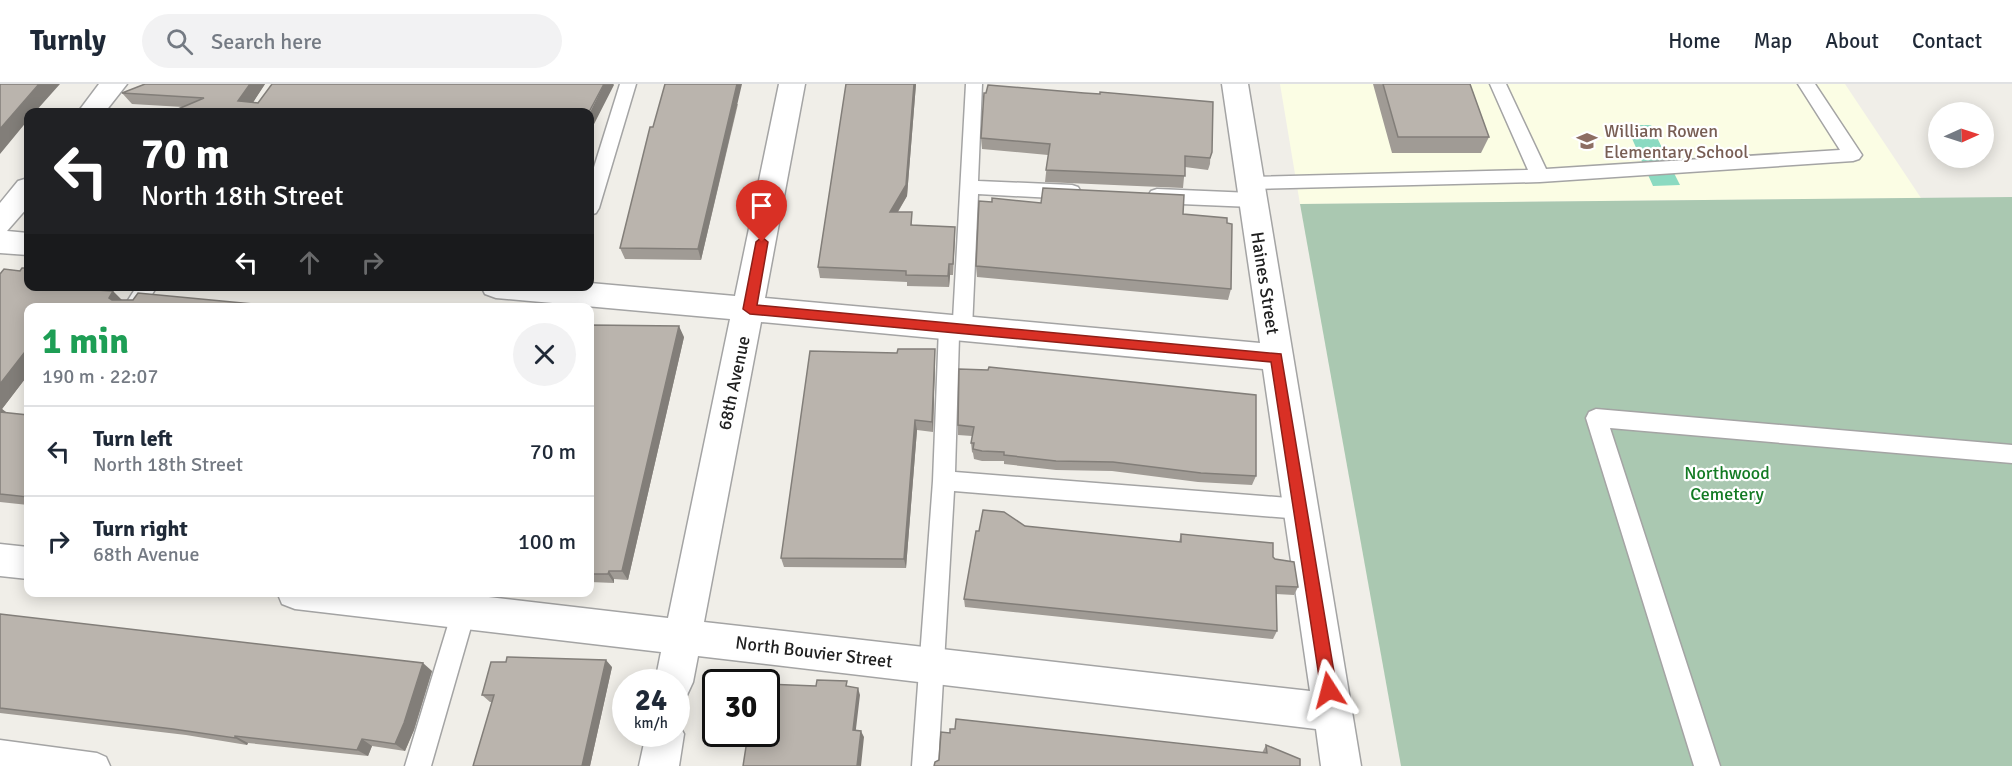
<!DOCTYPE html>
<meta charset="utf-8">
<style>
:root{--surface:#fff;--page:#f2f2f3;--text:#1f2937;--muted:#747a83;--line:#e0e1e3}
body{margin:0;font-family:Signika,sans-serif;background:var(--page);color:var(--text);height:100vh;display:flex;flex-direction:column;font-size:22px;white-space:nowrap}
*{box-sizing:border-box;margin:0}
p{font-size:20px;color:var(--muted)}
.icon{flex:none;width:33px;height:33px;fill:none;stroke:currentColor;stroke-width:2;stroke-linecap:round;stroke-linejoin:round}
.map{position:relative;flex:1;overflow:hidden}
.panel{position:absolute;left:24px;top:219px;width:570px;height:294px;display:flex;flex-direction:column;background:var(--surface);border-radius:12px;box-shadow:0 3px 15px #0003}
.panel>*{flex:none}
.hud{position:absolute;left:24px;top:24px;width:570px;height:183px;border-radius:12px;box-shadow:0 3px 15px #0003;background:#202124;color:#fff;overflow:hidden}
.needle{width:39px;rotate:87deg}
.fabs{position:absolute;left:1928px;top:18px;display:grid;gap:12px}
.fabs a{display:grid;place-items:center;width:66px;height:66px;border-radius:50%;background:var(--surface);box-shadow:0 3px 15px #0003;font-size:30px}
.speed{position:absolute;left:612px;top:585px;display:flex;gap:12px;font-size:30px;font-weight:700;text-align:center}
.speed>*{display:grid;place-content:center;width:78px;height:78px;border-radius:50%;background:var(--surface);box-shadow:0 3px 15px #0003;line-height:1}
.speed small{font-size:15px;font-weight:400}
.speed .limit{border:3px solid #111;border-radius:9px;background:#fff;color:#111}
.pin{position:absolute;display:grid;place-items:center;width:51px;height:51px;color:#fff;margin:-62px -26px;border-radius:50% 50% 50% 0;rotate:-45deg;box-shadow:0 0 6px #0007}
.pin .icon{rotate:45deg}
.me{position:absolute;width:66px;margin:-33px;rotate:351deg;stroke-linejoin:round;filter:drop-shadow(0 0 4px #0008)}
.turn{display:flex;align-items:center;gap:21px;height:126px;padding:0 18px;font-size:27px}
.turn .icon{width:78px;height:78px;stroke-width:2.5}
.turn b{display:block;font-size:42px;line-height:51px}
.lanes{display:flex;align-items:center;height:57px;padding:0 18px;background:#0003;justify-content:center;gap:30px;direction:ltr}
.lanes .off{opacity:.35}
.round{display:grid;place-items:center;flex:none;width:63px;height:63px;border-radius:32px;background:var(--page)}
.head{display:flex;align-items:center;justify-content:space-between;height:102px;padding:0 18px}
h1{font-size:36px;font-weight:700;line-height:45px;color:#1e9e55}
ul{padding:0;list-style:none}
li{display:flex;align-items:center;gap:18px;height:90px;padding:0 18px;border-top:2px solid var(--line)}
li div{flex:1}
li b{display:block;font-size:22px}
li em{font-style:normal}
header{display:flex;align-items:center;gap:36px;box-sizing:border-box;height:84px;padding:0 30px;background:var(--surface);border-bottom:2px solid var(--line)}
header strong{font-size:28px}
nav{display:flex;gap:33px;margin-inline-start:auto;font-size:21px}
.search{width:420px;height:54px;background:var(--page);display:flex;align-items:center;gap:15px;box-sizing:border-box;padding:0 21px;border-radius:33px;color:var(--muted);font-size:22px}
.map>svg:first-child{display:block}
.education{fill:#fbfde4}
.cemetery{fill:#aac8b1}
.pitch{fill:#8bdac1}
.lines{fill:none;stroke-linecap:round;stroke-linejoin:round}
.service-casing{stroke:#a4a4a4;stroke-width:3}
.minor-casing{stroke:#a4a4a4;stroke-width:3}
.service{fill:#fff;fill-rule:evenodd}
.minor{fill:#fff;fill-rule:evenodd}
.wall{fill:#a09b95}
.shaded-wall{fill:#827e79}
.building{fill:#bab4ad;stroke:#827e79;stroke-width:1.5}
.route{fill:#d93025;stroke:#8d1f18;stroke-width:1.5}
.labels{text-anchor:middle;stroke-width:4.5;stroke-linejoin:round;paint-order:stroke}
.education-label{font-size:18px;fill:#785e54;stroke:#fff;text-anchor:start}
.street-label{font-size:18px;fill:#202020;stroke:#fff}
.park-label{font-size:18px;fill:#137a23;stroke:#fff}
</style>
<header>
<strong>Turnly</strong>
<div class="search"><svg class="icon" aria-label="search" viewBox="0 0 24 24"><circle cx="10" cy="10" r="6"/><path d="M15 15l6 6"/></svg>Search here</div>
<nav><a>Home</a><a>Map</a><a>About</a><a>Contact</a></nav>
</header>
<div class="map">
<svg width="2012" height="682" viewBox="0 0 2012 682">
<rect width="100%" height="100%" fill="#f0eee8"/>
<path class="education" d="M1280,0H1845L1921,114L1300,120Z"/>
<path class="cemetery" d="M2012,113V682H1401L1300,120Z"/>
<path class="pitch" d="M1626,41H1651L1664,68H1638Z
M1640,73H1666L1680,101L1653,102Z"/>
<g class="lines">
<g class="service-casing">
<path id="service" d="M620,0H636L599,124L596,129L590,131V96Z
M966,0H982L978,97L1072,101L1078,103L1081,108L1078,113L1072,115L978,110L972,245L969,251L959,252L955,388L1301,415L1309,418L1312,425L1309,432L1301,435L954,407L938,682H912L933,397L939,243L942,237L953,236Z
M1490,0H1506L1546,85L1840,66L1798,0H1815L1862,71L1859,75L1853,77L1540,98L1250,105L1244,104L1241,99L1244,94L1250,93L1528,86Z
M1157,105L1252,109L1258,111L1261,116L1258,121L1252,123L1157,119L1151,117L1148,112L1151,107Z
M137,202H157L144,224H123Z
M1596,325L2012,361V379L1610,344L1720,682H1694L1586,334L1589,328Z
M458,508H481L431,682H405Z
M0,656L97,669L106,673L110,682H0Z"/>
</g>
<g class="minor-casing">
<path id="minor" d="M99,0H127L105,28H78Z
M779,0H805L765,214L1260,259L1222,0H1248L1361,682H1321L1316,645L698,572L693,598L687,611L676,615V598H655L661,568L295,525L282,520L277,508H446L668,534L730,235L496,214L485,210L481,202H590V199L735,212ZM761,238L1263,285L1310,607L704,538Z
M28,94V123L7,147L28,149V171L0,169V119L18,97Z
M0,460L28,463V495L0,492Z
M676,635L684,650L679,682H639L646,650H676Z"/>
</g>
<use href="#service" class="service"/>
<use href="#minor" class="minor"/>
</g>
<path class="wall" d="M145,0H265L253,18L258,19L272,0H613L614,1L183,23L132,20L122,9Z
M846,0H916L907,112L898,128L913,141L955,154L953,191H950L949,203L907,202V198L820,194L818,183Z
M1373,0H1470L1489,53L1481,69H1392Z
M1084,9L1213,18L1210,80L1208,86L1185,83L1183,104L1045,98L1048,71L982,65L981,54Z
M738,20L701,176L625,175L620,164L653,43Z
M992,118L1183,130L1227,139L1231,205L1228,216L977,193L976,182Z
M0,190L81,205L122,216L297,224H28V291L2,325L7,329L28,331V421L0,418Z
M590,242L684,253L628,496L614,495V499L590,498Z
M935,265V276L933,348L917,346L906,484L784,483L781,474Z
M959,285L1256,392L1252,401L1198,398L1112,387L1056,386L1004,380V377H982L974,375L973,369L972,368L971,359L972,352L958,351V341Z
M1025,442L1179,458L1181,450L1273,473L1298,503L1294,511L1276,510L1277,547L1273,555L965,523L964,515L979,447Z
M0,530L432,587L414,646L405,667L372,662L368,672L248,659L247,661L186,651L0,629Z
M612,583L590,682H473L492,618H490L482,611Z
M950,649L1262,669L1266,661L1300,682L939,676Z"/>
<path class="shaded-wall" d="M39,0H60L35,28H28V36L0,70V45Z
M250,0H265L247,28L238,17Z
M604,0H613L614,1L590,48V28Z
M737,0H742L701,176L698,165Z
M914,0H916L907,112L891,139L890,128Z
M590,68L593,77L590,90Z
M949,180L950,191L949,203L948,192Z
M63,202H82L74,214L62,204Z
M113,207L124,218L121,224L109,214Z
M679,242L684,253L628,496L622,487Z
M935,265V276L933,348L932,338Z
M24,269L28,273V291L2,325L15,335L0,329V300Z
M915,336L917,346L906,484L904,475Z
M609,487L614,495V499L608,490Z
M606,576L612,583L590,682H582Z
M423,579L432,587L414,646L405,667L395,660Z
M858,604L860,611L855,653L853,646Z
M861,647L864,653L861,682H857Z
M235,652L248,659L247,661L235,654Z
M362,655L372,662L368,672L357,666Z"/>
<path class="building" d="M0,0H39L0,45Z
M145,0H250L238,17L258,19L272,0H604L589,28H171L204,14L122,9Z
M665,0H737L698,165L620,164L650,43H653Z
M846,0H914L906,101L890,128H912L911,141L955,143L953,180H949L948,192L906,191V187L818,183Z
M1383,0H1470L1489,53H1398Z
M988,1L1084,9L1100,10V8L1213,18L1212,68L1210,74L1185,72V92L1046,86L1050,60L981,54L984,9H986Z
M1043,104L1184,111L1183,130L1227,134V139L1232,140L1231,205L976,182L979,117L992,118V114L1041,119Z
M22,184H28V202H63L62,204L113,207L109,214L112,216H133L138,209L297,224H28V270L24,269L0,300V190L4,185L20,187Z
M590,241L679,242L622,487H609L608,490H590Z
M898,265H935L932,338L915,336L904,475L781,474L810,267L897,269Z
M989,283L1256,311V392L1201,389L1113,378L1056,377L1004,371V368L982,367L973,365L974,359H971L974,343L958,341L959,285L988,286Z
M0,328L28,331V413L0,410Z
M983,426L1004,428L1025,442L1181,458V450L1273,459V473L1275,475L1294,478L1298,503L1276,502L1277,547L964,515L976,447H979Z
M0,530L423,579L404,639L395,660L362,655L357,666L235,652V654L173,645L0,624Z
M507,573L606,576L582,682H473L494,611H482L491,578H506Z
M817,596L847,597L846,602L858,604L853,646L861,647L857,682H743L748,650H766V600L816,602Z
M956,635L1267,669L1266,661L1300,675V682H934L935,678L939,676L941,648L950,649V645H955Z"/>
<path class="route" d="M762,153L768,158L757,221L1281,270L1337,606L1335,611L1329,613L1324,611L1321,606L1271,278L750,230L743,225L756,158Z"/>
<defs>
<g id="school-bare" transform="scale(1.62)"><path d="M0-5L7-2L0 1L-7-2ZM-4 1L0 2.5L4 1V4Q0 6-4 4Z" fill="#8d6e63" stroke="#fff" stroke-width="2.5" paint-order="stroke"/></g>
</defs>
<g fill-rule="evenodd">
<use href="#school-bare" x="1587" y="57"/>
</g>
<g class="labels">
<g class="education-label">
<text x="1604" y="53">William Rowen<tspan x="1604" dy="21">Elementary School</tspan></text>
</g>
<g class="street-label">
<text transform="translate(1265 199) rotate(81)" y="6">Haines Street</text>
<text transform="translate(734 299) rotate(-78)" y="6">68th Avenue</text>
<text transform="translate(814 568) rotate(7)" y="6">North Bouvier Street</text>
</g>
<g class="park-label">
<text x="1727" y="395">Northwood<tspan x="1727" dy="21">Cemetery</tspan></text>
</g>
</g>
</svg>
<div class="fabs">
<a><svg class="needle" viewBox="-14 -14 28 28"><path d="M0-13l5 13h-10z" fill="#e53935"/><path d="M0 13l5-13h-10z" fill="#747a83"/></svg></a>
</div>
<div class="speed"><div>24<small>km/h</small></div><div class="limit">30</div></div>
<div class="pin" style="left:762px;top:158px;background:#d93025"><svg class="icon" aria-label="arrive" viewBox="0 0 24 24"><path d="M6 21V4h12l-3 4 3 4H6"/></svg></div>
<svg class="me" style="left:1329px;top:606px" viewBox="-20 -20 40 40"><path d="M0-17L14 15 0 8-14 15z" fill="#d93025" stroke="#fff" stroke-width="4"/></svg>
<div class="hud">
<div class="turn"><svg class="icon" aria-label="left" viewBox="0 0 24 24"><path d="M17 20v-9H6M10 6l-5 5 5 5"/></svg><div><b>70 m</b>North 18th Street</div></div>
<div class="lanes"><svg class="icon" aria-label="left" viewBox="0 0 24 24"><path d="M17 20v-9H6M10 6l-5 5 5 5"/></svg><svg class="icon off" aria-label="ahead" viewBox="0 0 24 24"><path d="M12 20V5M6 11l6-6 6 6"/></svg><svg class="icon off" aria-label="right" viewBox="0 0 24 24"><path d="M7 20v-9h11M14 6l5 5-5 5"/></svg></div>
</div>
<section class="panel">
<div class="head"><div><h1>1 min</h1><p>190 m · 22:07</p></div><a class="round"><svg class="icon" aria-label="close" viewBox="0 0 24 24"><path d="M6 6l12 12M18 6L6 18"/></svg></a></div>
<ul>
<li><svg class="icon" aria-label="left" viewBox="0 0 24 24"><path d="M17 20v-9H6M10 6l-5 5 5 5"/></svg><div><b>Turn left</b><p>North 18th Street</p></div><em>70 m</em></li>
<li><svg class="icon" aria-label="right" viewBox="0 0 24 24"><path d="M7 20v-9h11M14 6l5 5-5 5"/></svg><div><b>Turn right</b><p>68th Avenue</p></div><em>100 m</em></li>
</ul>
</section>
</div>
